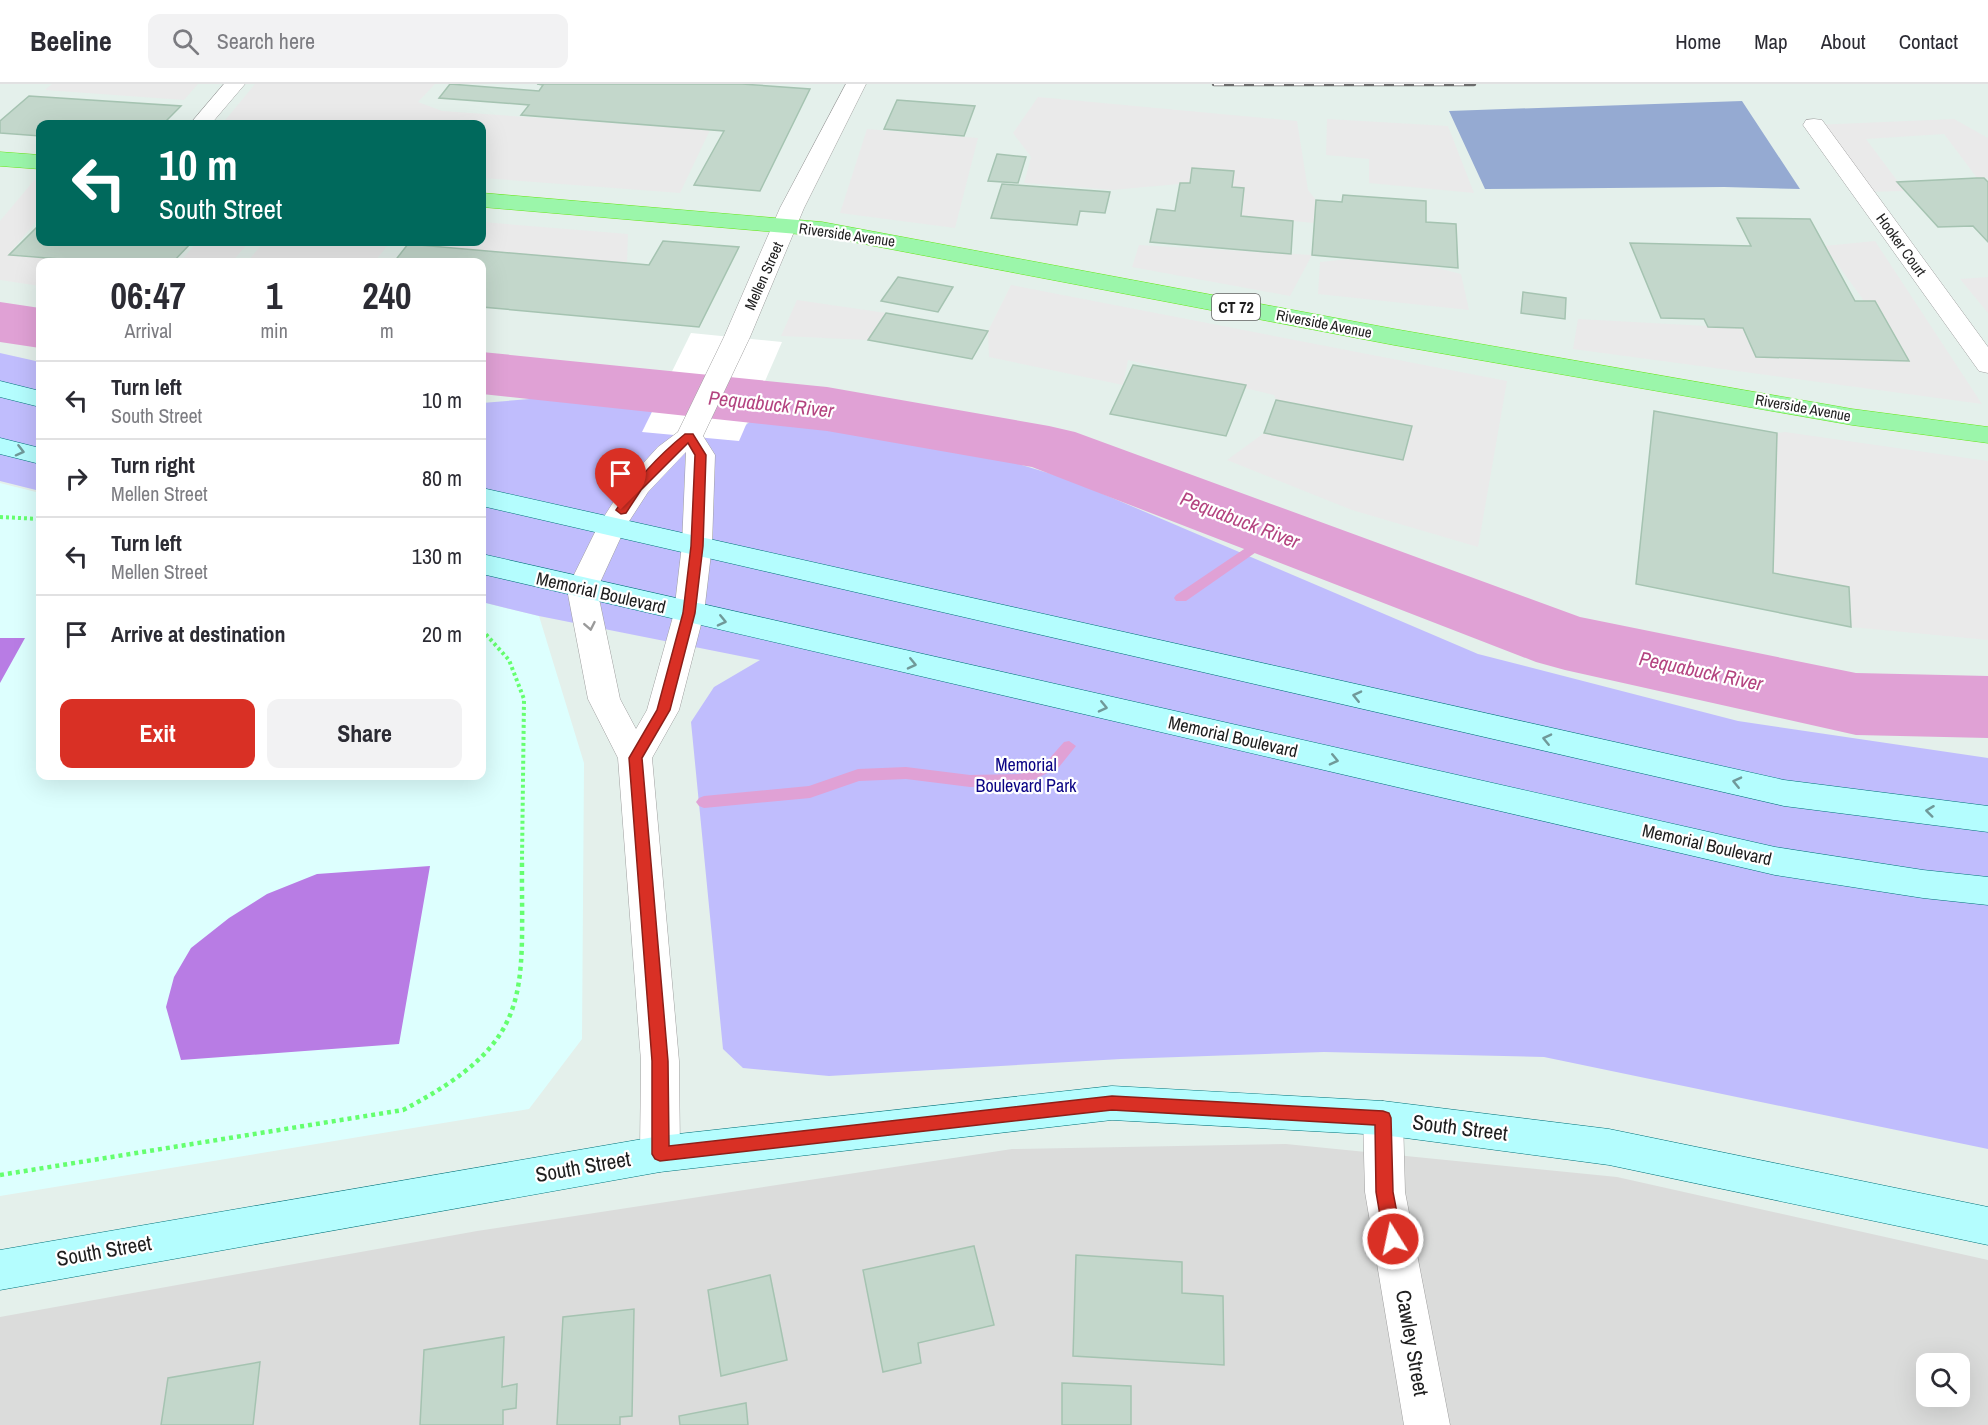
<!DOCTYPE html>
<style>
:root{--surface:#fff;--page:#f2f2f3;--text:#2b2b33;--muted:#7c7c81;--line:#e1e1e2;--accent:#d93025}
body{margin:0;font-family:"Archivo Narrow",sans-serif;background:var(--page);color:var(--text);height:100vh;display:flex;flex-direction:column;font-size:22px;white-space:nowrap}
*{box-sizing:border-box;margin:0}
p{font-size:20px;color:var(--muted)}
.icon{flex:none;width:33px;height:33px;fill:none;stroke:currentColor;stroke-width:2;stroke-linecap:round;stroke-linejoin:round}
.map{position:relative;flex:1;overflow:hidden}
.side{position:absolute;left:36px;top:174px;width:450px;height:522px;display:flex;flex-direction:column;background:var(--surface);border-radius:12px;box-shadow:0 6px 24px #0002}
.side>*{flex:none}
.top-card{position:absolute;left:36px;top:36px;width:450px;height:126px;border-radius:12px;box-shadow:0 6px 24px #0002;background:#00695c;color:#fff;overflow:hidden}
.controls{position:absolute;left:1916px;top:1269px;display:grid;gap:12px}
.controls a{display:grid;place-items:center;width:54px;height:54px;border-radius:12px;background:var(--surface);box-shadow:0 6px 24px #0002;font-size:30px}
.pin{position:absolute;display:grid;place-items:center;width:51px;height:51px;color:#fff;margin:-62px -26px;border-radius:50% 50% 50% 0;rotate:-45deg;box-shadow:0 0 6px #0007}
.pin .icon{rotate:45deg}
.me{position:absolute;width:66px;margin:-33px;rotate:350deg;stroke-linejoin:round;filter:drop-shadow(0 0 4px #0008)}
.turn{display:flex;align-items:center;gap:21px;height:126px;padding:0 24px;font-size:27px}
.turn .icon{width:78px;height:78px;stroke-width:2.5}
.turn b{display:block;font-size:42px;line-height:51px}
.eta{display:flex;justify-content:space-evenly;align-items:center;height:102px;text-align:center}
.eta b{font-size:36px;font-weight:800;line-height:42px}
.primary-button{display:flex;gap:12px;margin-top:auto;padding:12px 24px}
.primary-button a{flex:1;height:69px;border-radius:12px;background:var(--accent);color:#fff;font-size:24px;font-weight:800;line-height:69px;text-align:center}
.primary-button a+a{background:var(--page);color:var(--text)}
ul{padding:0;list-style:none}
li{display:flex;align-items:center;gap:18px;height:78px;padding:0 24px;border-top:2px solid var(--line)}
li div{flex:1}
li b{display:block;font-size:22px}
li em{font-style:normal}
header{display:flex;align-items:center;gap:36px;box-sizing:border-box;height:84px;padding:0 30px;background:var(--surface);border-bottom:2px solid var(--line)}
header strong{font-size:28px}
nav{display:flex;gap:33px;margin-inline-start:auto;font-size:21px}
.search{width:420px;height:54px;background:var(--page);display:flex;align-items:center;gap:15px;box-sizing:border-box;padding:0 21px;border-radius:12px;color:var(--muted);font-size:22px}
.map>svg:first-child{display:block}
.residential{fill:#dbdcdb;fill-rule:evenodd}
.education{fill:#ddfffe}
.forest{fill:#95aad2}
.park{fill:#c0bdfd}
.pitch{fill:#b87ce4}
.parking{fill:#eaeaea}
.pier{fill:#fff}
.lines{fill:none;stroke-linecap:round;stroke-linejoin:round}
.stream{fill:#e0a1d5;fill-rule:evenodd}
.river{fill:#e0a1d5;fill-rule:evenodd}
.building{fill:#c3d7cb;stroke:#a5c3b1;stroke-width:1.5}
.minor-casing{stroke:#9f9f9f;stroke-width:1}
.secondary-casing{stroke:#00727a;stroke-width:1}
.trunk-casing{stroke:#67e618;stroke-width:1}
.path-far1{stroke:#65ff6f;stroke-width:4;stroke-dasharray:3 3;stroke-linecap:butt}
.path{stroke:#65ff6f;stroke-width:4.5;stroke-dasharray:4 4;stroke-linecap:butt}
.minor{fill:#fff;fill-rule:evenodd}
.secondary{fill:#b4fdfe;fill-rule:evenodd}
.trunk{fill:#9bf6aa;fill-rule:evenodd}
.rail-casing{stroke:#6c6c6c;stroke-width:4.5}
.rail{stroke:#fff;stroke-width:3;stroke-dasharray:10;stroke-linecap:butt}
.oneway{stroke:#709999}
.oneway2{stroke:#9a9a9a}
.route{fill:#d93025;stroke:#8d1f18;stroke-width:1.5}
.labels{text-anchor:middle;stroke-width:4.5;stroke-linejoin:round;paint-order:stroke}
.far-street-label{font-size:15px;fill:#1e1e1e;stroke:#fff}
.shield{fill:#fff;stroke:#626262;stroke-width:1.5}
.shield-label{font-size:16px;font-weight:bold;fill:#1e1e1e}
.street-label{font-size:18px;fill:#1e1e1e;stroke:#fff}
.park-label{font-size:18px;fill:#0a0484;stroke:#fff}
.water-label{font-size:20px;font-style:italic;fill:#b44480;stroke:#fff}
.near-street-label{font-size:21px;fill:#1e1e1e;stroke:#fff}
</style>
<header>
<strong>Beeline</strong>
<div class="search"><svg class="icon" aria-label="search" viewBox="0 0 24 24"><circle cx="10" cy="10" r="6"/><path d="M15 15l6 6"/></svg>Search here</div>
<nav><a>Home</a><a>Map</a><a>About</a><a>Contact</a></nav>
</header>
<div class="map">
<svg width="1988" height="1341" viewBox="0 0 1988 1341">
<rect width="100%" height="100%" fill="#e4f0eb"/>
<path class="residential" d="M1286,1060L1617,1093L1988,1176V1341H0V1233L477,1147L1012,1065ZM1926,1280H1959V1312H1926Z"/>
<path class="education" d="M0,399L40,409V692H482V518L539,532L584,679L582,955L529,1025L0,1112Z"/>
<path class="forest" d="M1742,17L1800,105L1724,103L1485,105L1449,27Z"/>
<path class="park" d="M0,269L40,278V407L0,397Z
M567,312L661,322L728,356L753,335L969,365L1068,395L1478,570L1738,637L1988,674V1065L1544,973L1324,968L1121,975L829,992L743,984L723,965L691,638L714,603L760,576L539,532L482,518V319Z"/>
<path class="pitch" d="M0,554H25L0,599Z
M430,782L399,960L181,976L166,923L174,893L191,864L229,834L267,810L317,790Z"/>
<path class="parking" d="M52,0H198L184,16L45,6Z
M255,0H435L418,18L442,27L710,46L680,109L482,94V40H222Z
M1038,13L1297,37L1308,106L1316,116L1314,139L1241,132L1244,104L1232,103L1192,85L1190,99L1112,106L1024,99L1031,73L1013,49Z
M1327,35L1448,42L1474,109L1369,99V75L1326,71Z
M1954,35L1988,54V94H1977L1944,50L1866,55L1905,107L1862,108L1814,41Z
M867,45L978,54L955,144L840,129Z
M36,94L40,95V133L9,170L88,178H40V202L0,196V137Z
M482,138L628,150L627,179L389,160L374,178H247L264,158H482Z
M1875,157L1982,320L1573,265L1578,235L1743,244L1757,274L1908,277L1824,162Z
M197,158H249L232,178H180Z
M1139,161L1312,171L1290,212L1132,183Z
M1349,175L1430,182L1461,190L1469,226L1318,210L1320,178Z
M1988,193V229L1960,195Z
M1011,201L1507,297L1478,463L1352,426L1227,376L1264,349L1403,376L1412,342L1276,316L1274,311L1128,276L1123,301L989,273L988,247Z
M797,216L886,229L868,256L781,252Z
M1785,348L1988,377V556L1851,543L1849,503L1773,489L1777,349Z"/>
<path class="pier" d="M691,249L782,258L739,357L642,348Z"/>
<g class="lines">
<path class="stream" d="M1274,445L1281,449L1279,452L1186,517H1176L1174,514L1176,511Z
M1069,657L1076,662L1059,683L1022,702L970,703L906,695L859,697L810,714L704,724L699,722L696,718L699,714L704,712L809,702L858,685L906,683L970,691L1020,690L1049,675L1064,658Z"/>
<path class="river" d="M0,218L40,224V264L0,258Z
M482,268L827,303L1049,342L1075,348L1580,533L1856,589L1988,592V654L1856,651L1565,586L1536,578L1032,383L827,347L482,310Z"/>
</g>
<path class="building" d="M450,0L539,7L543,1L537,0H742L810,5L760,107L694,101L724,47L521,31L529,21L439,14Z
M29,12L181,22L163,40H40V52L0,49V37Z
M897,16L975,22L964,52L884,45Z
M997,70L1026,73L1018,99L988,97Z
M1192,84L1234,87L1232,103L1244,104L1241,132L1293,137L1291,170L1150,158L1157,125L1175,127L1180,99H1190Z
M1977,94H1984L1988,98V158L1973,142L1938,143L1897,98Z
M1002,100L1110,108L1105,129L1080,127L1077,141L991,134Z
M1343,111L1426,117V138L1456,140L1458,184L1312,171L1316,116L1342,118Z
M1737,134L1810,135L1855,217H1875L1909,277L1756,273L1743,244L1708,243L1704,235L1661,234L1630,159L1751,162Z
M40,140V158H192L173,178H98L9,171Z
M663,157L739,163L699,243L482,223V178H394L408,160L649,181Z
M898,193L953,203L938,228L881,217Z
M1523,208L1566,214L1565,235L1521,229Z
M886,229L988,247L972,275L868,256Z
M1133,281L1246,301L1226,352L1110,330Z
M1276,316L1412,342L1403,376L1264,349Z
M1654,327L1777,349L1773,489L1849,503L1851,543L1636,500Z
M974,1162L994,1241L918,1259L921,1279L883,1288L863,1186Z
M1076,1171L1182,1178V1209L1223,1212L1224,1281L1073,1272Z
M770,1191L787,1276L721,1292L708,1206Z
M634,1225L632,1332L620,1333V1341H557L563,1233Z
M504,1253L502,1303L517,1300L516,1324L503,1326V1341H420L424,1266Z
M260,1278L253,1341H161L168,1294Z
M1062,1299L1131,1302V1341H1062Z
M746,1319L748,1341H680L679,1332Z"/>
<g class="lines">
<g class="minor-casing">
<path id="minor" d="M224,0H245L211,40H190Z
M846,0H866L804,124L750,253L703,352L715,371L712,461L704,529L679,626L652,674L679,977L680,1070L674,1083L660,1088L646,1083L640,1070L641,977L618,674L588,615L567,505L598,442L627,397L658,363L678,348L724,253L780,124ZM686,368L682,461L674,529L647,626L636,645L620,615L597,505L626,442L648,408Z
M1814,35L1822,36L1988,263V289L1979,287L1803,41L1806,36Z
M1383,1017L1397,1022L1403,1034L1405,1108L1450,1341H1404L1365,1108L1363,1034L1369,1022Z"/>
</g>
<g class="secondary-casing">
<path id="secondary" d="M0,297L40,307V323L0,313Z
M0,354L40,364V380L0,370Z
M482,404L1784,696L1988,722V748L1784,722L482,422Z
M482,470L1775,763L1923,786L1988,793V821L1923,814L1775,791L482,490Z
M1112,1002L1383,1017L1609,1045L1988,1123V1161L1609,1081L1383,1051L1112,1036L660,1088L0,1206V1166L660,1052Z"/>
</g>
<g class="trunk-casing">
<path id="trunk" d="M0,68L40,71V85L0,82Z
M482,109L822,138L1394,245L1852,325L1988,343V359L1852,341L1394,261L822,152L482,123Z"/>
</g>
<path class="path-far1" d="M0,433L40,435
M482,546L509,576L524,615L522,776"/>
<path class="path" d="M0,1091L403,1026C537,956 521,910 522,775"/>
<use href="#minor" class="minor"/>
<use href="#secondary" class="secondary"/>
<use href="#trunk" class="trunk"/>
<g class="rail-casing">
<path id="rail" d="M1214,0H1474"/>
</g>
<use href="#rail" class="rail"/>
</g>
<defs><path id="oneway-chevron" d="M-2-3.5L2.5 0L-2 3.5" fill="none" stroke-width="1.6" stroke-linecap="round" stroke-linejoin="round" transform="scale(1.5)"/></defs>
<g class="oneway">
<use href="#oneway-chevron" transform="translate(20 367) rotate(14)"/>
<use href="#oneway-chevron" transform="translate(722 537) rotate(13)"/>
<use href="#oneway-chevron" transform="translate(912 580) rotate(13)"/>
<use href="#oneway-chevron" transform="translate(1357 612) rotate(-167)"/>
<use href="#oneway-chevron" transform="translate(1103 623) rotate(13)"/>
<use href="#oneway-chevron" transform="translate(1547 655) rotate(-167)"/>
<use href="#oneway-chevron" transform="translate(1334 676) rotate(13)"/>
<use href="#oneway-chevron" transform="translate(1737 698) rotate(-167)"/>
<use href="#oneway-chevron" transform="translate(1930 727) rotate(-173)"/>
</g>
<use class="oneway2" href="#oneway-chevron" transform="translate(590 542) rotate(79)"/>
<path class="route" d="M685,350H693L706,371L703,462L695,529L670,626L642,674L668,977L669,1062L1112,1012L1383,1027L1389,1029L1391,1034L1393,1108L1402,1155L1399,1161L1393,1163L1387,1161L1384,1155L1376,1108L1375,1041L1112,1026L660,1077L655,1075L652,1070V977L629,674L657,626L683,529L691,462L695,371L688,359L641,406L626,429L621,430L616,426C635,397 658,372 685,350Z"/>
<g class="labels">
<g class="far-street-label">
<text transform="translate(847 151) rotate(8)" y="5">Riverside Avenue</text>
<text transform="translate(1901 161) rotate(54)" y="5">Hooker Court</text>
<text transform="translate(764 192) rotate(-66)" y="5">Mellen Street</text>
<text transform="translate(1324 240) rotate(11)" y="5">Riverside Avenue</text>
<text transform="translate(1803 324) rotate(10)" y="5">Riverside Avenue</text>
</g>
<rect class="shield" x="1212" y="210" width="48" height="26" rx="4.5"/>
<g class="shield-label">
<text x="1236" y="229">CT 72</text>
</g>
<g class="street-label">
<text transform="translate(601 509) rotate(13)" y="6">Memorial Boulevard</text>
<text transform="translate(1233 653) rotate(13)" y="6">Memorial Boulevard</text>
<text transform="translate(1707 761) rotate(13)" y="6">Memorial Boulevard</text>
</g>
<g class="park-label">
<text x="1026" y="687">Memorial<tspan x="1026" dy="21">Boulevard Park</tspan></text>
</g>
<g class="water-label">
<text transform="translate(771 320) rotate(6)" y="7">Pequabuck River</text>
<text transform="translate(1240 436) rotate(21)" y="7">Pequabuck River</text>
<text transform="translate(1701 587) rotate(12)" y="7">Pequabuck River</text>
</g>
<g class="near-street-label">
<text transform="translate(1460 1044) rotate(7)" y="7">South Street</text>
<text transform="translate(583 1083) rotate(-10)" y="7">South Street</text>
<text transform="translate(104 1167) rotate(-10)" y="7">South Street</text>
<text transform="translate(1412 1259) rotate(80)" y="7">Cawley Street</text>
</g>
</g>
</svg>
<div class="controls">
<a><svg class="icon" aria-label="search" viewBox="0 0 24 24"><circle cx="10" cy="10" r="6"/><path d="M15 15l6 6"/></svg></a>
</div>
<div class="pin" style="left:621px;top:426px;background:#d93025"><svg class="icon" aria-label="arrive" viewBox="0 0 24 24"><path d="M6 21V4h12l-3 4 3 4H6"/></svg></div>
<svg class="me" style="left:1393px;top:1155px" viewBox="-20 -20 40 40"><circle r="17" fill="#d93025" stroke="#fff" stroke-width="3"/><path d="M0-11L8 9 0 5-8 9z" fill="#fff"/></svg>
<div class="top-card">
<div class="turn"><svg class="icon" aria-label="left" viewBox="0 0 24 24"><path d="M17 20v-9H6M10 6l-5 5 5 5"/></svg><div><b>10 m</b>South Street</div></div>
</div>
<section class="side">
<div class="eta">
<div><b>06:47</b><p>Arrival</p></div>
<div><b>1</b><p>min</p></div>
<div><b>240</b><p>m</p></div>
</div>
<ul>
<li><svg class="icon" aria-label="left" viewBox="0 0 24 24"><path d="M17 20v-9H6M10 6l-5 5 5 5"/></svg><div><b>Turn left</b><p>South Street</p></div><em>10 m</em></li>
<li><svg class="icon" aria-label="right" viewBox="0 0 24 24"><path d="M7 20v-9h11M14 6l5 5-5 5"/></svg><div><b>Turn right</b><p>Mellen Street</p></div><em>80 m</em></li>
<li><svg class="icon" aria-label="left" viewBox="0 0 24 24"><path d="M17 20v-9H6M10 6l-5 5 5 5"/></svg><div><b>Turn left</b><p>Mellen Street</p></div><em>130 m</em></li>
<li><svg class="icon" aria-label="arrive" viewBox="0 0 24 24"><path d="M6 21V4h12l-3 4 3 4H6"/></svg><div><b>Arrive at destination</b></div><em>20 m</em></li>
</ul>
<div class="primary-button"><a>Exit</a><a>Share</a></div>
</section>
</div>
